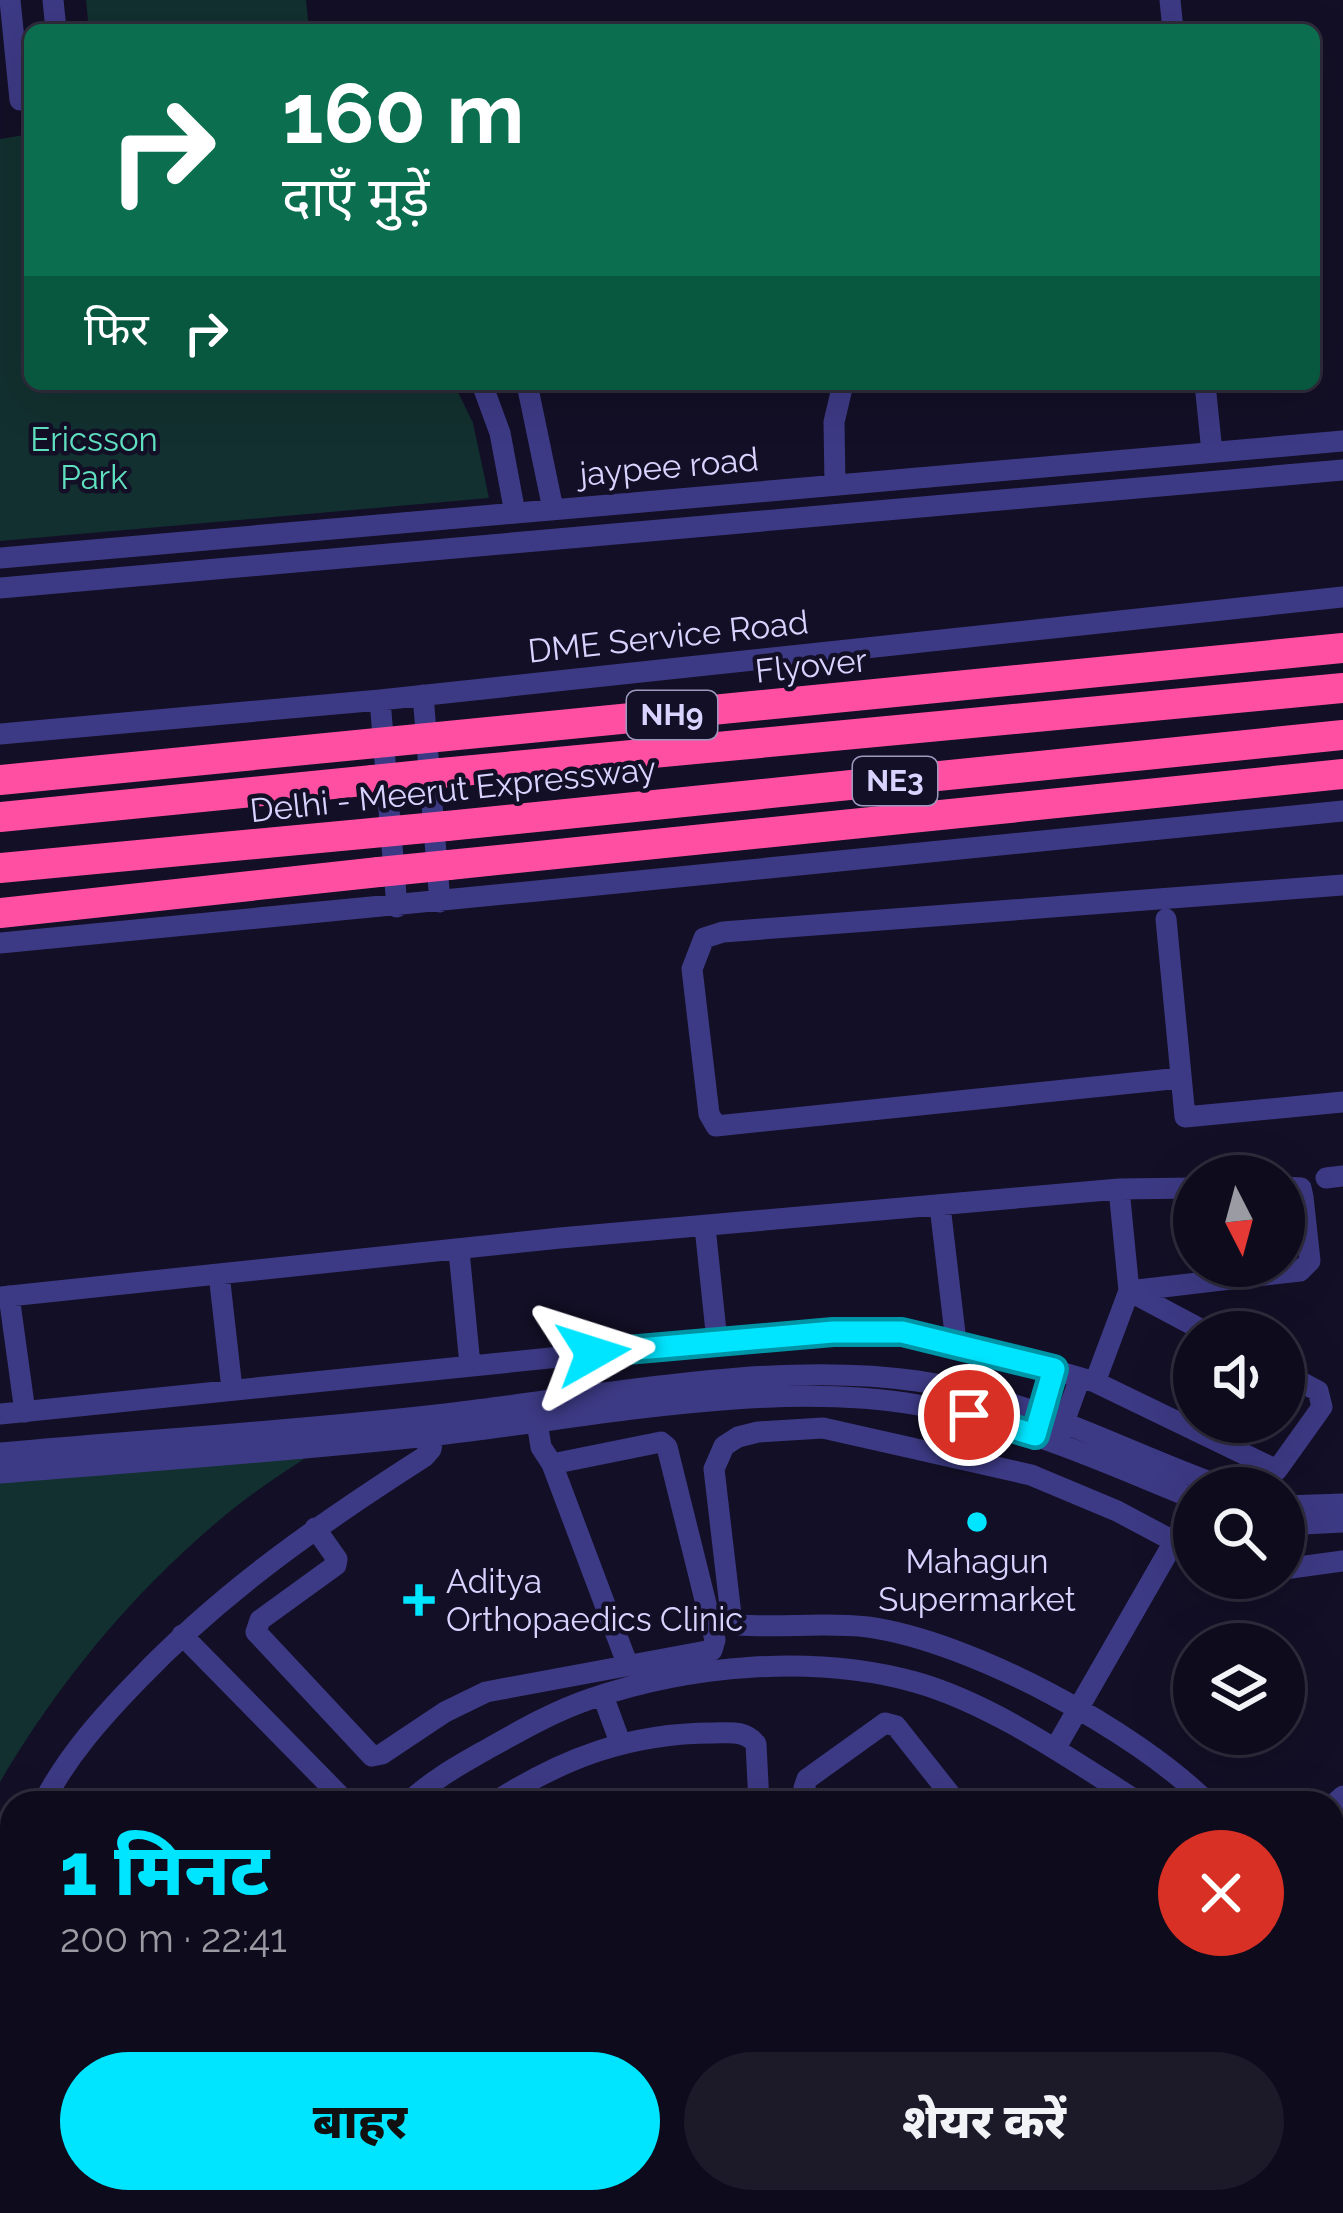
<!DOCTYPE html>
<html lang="hi">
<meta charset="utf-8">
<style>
:root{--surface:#0e0b1c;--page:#1c1929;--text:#f1f3f6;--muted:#9b9ba3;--line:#2e2b3b;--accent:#00e5ff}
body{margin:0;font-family:Raleway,"Noto Sans Devanagari",sans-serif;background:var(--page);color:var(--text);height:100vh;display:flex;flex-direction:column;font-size:45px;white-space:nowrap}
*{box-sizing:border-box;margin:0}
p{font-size:39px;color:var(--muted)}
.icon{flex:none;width:66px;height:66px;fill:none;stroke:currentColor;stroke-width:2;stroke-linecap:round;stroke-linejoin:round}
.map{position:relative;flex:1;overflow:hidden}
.panel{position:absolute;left:0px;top:1791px;width:1344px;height:423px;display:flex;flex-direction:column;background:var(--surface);border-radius:36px 36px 0 0;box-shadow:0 12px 48px #0002,0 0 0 3px var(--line)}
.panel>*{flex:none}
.guide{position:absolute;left:24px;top:24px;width:1296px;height:366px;border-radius:18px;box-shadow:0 12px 48px #0002,0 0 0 3px var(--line);background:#0b6e4f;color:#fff;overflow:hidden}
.needle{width:78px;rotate:174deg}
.tools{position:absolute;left:1173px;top:1155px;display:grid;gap:24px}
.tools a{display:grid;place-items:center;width:132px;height:132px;border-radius:50%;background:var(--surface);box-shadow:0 12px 48px #0002,0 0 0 3px var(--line);font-size:60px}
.pin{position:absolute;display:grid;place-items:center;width:102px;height:102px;color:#fff;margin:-51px;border:6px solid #fff;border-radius:50%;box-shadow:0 3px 12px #0007}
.me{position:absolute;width:132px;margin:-66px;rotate:84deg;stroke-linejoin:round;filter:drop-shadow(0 0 9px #0008)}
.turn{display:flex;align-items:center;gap:42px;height:252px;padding:0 60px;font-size:54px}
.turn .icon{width:156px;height:156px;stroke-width:2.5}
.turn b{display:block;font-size:84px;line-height:102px}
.then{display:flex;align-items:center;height:114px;padding:0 60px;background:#0003;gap:24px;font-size:45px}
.round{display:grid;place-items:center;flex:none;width:126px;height:126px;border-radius:63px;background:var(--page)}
.overview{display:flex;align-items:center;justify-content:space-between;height:204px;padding:0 60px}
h1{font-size:72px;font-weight:800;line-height:90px;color:var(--accent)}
.button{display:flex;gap:24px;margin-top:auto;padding:24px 60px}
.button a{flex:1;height:138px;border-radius:72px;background:var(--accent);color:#111;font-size:48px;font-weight:800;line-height:138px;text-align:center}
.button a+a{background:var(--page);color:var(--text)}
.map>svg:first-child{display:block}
.green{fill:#12302f}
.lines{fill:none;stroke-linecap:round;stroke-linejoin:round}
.minor{stroke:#3d3a85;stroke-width:21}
.highway{stroke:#ff4fa3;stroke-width:30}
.highway-bridge{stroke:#ff4fa3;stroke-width:30}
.route-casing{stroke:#0095a6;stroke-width:30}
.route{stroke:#00e5ff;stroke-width:21}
.poi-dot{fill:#00e5ff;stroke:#130f26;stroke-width:4.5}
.labels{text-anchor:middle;stroke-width:9;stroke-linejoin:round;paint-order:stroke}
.shield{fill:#130f26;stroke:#9e99be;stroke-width:3}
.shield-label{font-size:30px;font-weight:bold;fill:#d9d4ff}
.park-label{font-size:33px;fill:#5fe0c0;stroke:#130f26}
.street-label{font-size:33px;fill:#d9d4ff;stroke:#130f26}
.poi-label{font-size:33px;fill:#d9d4ff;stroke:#130f26}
</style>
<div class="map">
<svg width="1343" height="2213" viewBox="0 0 1343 2213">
<rect width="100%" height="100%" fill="#130f26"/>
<path class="green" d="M86,0H306L309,30H89Z
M30,134V384H454L473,423L489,498L0,541V139Z
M329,1442C299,1463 267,1482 238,1505C143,1580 61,1678 0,1782V1483Z
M1332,2118L1343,2120V2213H1282L1283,2202H1332Z
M609,2202H865L856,2213H608Z"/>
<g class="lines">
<path class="minor" d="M10,0L20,100
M53,0L56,30
M1170,0L1173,30
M482,384L500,433L515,513
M527,384L553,509
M1205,384L1212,452
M835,485L834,422L843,384
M0,558L1343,441
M0,588L1343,470
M423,695L440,902
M380,700L397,907
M0,734L380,700L1343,597
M1166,919L1185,1117L1343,1102
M0,943C448,902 895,853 1343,811
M1181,1078L716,1126L709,1114L692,969L704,938L723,932L1343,885
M1326,1178L1343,1176
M940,1206L956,1342
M705,1227L717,1341
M459,1251L470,1365
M219,1274L232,1389
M1129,1291L1300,1271L1310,1261L1303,1197L1301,1188L1284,1187
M1129,1291L1206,1332
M9,1296L25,1412
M0,1297L560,1238L1119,1189L1194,1188
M1095,1382L1129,1291L1119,1189
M0,1414L717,1341L833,1332H902L956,1342L1095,1382L1277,1470L1322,1407L1318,1391L1284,1373
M1037,1429L1055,1369
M1059,1436L1080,1378
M0,1453C151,1439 303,1431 454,1413C596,1396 776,1360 917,1381C1025,1396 1124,1452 1226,1488
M552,1464L627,1663
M0,1473C145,1461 292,1451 437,1435C588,1418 768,1379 918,1405C1015,1422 1104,1461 1194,1499
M1284,1506L1343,1504
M1284,1525L1343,1522
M315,1528L337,1559L336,1565L260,1620L256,1632L372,1756L382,1754L445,1712L486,1692L712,1650L715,1640L667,1447L661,1442L552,1464L541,1447L537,1422
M1194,1552L1117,1511L1031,1475L823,1428L758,1432L738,1437L724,1446L714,1469L731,1615L739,1625C782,1628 825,1622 868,1627C970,1641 1135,1730 1208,1803
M1284,1569L1343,1561
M182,1635L347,1803
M603,1696L620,1742
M1055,1749L1194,1507
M43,1803C67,1756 103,1716 139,1679C224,1590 321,1523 424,1457L431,1449L436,1423
M408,1803C431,1780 463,1763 491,1747C523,1729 555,1711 590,1699C689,1665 813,1654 915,1682C993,1704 1072,1760 1140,1803
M493,1803C563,1758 630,1733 713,1733C730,1733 745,1730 756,1744L759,1803
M812,1803L804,1788L807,1779L885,1723L896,1726L957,1803
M1332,1806L1343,1796
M1332,1830L1343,1824
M1332,1882L1343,1873
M0,1891L12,1865
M1332,2010L1343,2009
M0,2122L5,2095
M171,2202L172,2213
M213,2202V2213
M973,2202L980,2213
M264,2213L265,2202
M585,2213L588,2202
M946,2213L958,2202
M1015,2213L1029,2202
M1146,2213L1150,2202"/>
<path class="highway" d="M441,773L1343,688
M0,817L373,780
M447,826L1343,735
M449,865L1343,774
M0,868L383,832
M0,913L379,872"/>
<path class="highway-bridge" d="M0,780L1343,648
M373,780L441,773
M383,832L447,826
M379,872L449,865"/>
</g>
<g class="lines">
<g class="route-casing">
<path id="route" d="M593,1353L833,1332H902L1054,1369L1035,1435L969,1415"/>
</g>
<use href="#route" class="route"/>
</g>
<g class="poi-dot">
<circle cx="977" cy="1522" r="12"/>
<path d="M413 1582h12v12h12v12h-12v12h-12v-12h-12v-12h12z"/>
</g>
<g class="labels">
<g class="shield">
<rect x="627" y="691" width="90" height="48" rx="9"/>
<rect x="853" y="757" width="84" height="48" rx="9"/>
</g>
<g class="shield-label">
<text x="672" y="725">NH9</text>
<text x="895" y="791">NE3</text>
</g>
<g class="park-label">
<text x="94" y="451">Ericsson<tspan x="94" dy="38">Park</tspan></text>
</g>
<g class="street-label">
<text transform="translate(669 466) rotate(-5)" y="12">jaypee road</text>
<text transform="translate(668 636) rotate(-6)" y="12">DME Service Road</text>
<text transform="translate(811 665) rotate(-6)" y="12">Flyover</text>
<text transform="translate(453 789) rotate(-6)" y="12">Delhi - Meerut Expressway</text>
</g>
<g class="poi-label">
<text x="977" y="1573">Mahagun<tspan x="977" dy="38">Supermarket</tspan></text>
<text x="446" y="1593" text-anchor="start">Aditya<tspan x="446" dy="38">Orthopaedics Clinic</tspan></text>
</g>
</g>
</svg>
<div class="tools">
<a><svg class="needle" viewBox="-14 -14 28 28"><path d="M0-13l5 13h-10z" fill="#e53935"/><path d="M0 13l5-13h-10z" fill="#9b9ba3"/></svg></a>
<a><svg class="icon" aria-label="sound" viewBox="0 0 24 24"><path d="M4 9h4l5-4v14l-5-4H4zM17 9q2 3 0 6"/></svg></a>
<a><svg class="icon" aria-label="search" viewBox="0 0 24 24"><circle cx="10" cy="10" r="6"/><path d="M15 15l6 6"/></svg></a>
<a><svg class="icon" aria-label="layers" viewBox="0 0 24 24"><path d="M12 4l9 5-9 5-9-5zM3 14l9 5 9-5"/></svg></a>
</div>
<div class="pin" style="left:969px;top:1415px;background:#d93025"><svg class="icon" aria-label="arrive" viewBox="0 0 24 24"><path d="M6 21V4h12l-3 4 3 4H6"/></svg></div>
<svg class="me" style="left:593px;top:1353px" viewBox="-20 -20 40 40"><path d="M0-17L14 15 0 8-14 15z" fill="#00e5ff" stroke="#fff" stroke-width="4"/></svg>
<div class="guide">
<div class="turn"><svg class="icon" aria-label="right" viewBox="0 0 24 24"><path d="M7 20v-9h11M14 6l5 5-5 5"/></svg><div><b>160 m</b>दाएँ मुड़ें</div></div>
<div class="then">फिर<svg class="icon" aria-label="right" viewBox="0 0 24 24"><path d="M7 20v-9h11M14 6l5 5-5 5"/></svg></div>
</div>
<section class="panel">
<div class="overview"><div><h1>1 मिनट</h1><p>200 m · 22:41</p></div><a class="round" style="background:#d93025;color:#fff"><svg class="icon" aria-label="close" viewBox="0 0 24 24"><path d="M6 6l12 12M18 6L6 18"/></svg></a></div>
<div class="button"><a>बाहर</a><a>शेयर करें</a></div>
</section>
</div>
